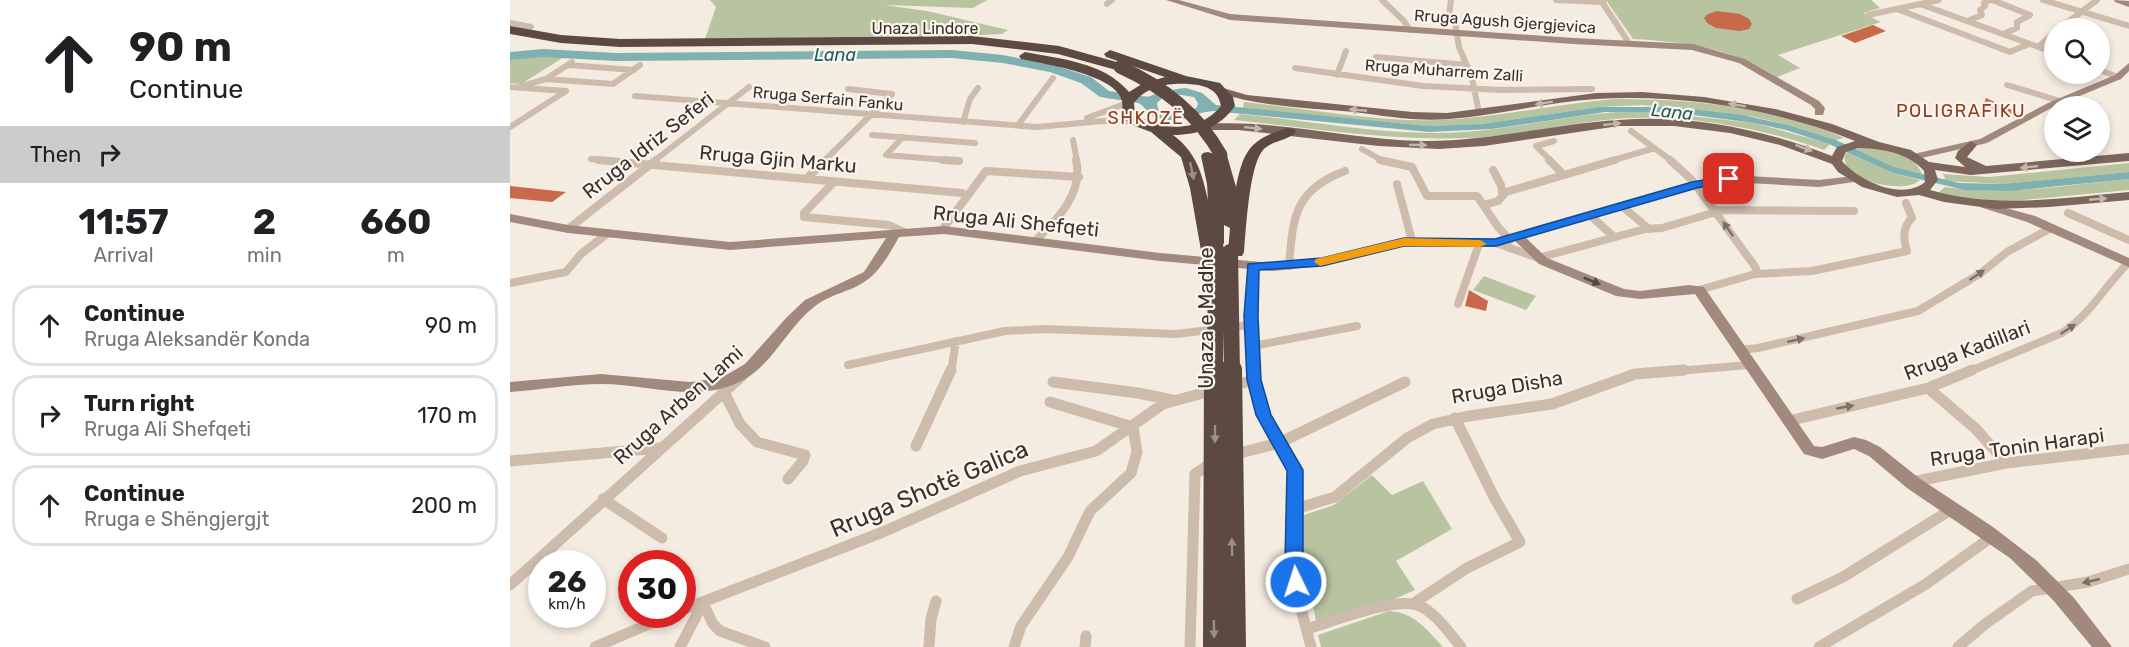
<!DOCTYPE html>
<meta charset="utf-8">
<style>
:root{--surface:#fff;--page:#f2f2f2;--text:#202124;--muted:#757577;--line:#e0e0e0}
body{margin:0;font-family:Rubik,sans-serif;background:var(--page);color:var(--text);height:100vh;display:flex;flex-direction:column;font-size:22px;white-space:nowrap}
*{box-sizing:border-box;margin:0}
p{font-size:20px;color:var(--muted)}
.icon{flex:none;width:33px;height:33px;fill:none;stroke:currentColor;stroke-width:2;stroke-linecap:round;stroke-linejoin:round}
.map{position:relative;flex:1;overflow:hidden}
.drawer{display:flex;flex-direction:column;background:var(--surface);width:510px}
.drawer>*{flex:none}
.banner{background:#fff;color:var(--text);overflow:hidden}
.buttons{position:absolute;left:1534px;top:18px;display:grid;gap:12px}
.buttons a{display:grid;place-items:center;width:66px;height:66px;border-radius:50%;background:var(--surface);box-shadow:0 3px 9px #0003;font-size:30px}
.speed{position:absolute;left:18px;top:550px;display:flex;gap:12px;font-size:30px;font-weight:700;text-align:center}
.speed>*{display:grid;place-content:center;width:78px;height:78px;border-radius:50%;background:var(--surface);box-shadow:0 3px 9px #0003;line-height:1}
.speed small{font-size:15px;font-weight:400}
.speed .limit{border:9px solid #d22;background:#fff;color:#111}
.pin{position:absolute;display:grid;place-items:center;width:51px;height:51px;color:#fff;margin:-26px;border-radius:12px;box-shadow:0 3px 9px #0006}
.me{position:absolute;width:66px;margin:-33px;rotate:356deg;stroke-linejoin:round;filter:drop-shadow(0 0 4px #0008)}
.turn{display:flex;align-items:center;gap:21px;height:126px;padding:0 30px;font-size:27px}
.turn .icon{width:78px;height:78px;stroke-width:2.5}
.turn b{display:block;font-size:42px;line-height:51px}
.then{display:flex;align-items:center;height:57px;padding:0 30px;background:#0003;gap:12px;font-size:22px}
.eta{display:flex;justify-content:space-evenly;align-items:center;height:102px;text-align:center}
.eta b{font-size:36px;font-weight:700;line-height:42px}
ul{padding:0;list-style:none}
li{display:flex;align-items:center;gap:18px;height:81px;margin:0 12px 9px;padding:0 18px;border:3px solid var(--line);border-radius:24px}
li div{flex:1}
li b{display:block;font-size:22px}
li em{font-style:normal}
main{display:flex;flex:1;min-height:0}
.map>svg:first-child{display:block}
.green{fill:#b8c4a0}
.water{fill:#7fb0b2;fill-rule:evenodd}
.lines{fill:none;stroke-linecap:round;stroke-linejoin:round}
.river{fill:#7fb0b2;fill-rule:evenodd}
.building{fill:#c8694b}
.street-far2{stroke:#cdbbac;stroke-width:6}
.street-far1{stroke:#cdbbac;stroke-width:8}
.street{stroke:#cdbbac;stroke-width:11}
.secondary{fill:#a18a7d;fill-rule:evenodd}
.primary{fill:#7d675c;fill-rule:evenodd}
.highway{fill:#5c4a42;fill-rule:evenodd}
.highway-bridge-far2{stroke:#5c4a42;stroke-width:13}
.highway-bridge-far1{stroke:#5c4a42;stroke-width:16}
.highway-bridge{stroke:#5c4a42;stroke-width:22}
.oneway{fill:#c2b5ac}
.oneway2{fill:#9c8e87}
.oneway3{fill:#7d6f65}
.oneway4{fill:#544640}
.route{fill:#1a73e8;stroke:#114b97;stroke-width:1.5}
.slow{fill:#f59e0b}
.labels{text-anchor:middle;stroke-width:4.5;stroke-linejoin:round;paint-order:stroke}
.far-street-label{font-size:16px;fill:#3b302b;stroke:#fbf5ee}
.far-water-label{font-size:18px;font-style:italic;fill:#1f5a5e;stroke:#fbf5ee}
.far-quarter-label{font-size:18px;letter-spacing:1.5px;fill:#8c3b22;stroke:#fbf5ee}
.street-label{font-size:20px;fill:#3b302b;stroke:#fbf5ee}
.near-street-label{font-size:24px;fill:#3b302b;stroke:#fbf5ee}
</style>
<main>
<section class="drawer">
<div class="banner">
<div class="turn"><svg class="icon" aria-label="ahead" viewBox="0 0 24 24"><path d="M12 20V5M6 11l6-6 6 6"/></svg><div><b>90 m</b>Continue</div></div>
<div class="then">Then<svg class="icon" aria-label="right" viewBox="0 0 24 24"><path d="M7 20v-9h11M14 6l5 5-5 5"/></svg></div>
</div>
<div class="eta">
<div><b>11:57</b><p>Arrival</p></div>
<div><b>2</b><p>min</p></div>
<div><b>660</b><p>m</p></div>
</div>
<ul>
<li><svg class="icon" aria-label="ahead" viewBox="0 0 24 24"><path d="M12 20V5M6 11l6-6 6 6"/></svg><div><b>Continue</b><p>Rruga Aleksandër Konda</p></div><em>90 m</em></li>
<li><svg class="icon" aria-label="right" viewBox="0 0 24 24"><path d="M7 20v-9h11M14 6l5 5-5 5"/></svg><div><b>Turn right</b><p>Rruga Ali Shefqeti</p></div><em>170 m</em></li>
<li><svg class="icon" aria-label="ahead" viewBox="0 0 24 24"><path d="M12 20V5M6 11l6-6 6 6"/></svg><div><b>Continue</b><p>Rruga e Shëngjergjt</p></div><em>200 m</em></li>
</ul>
</section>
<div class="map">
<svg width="1619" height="647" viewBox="0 0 1619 647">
<rect width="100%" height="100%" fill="#f4ebe1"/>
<path class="green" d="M200,0H477L463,8L374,5L417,11L498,30L492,34L472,35L195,39L206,7Z
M1098,0H1361L1370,8L1353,13L1371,22L1268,55L1290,68L1267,77C1223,48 1175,42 1123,39L1098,3Z
M28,56L54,57L11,84L0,83V59Z
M1105,99C1180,99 1265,106 1334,138L1326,140L1278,125L1245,117L1133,105L1089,107L971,124L919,126L733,108L734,102C795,108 866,122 927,120C986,118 1045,104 1105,99Z
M1134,111L1245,123L1320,144L1314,150C1247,126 1165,112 1095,120C1048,125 1002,137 955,138C877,141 801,128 724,120L730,114C803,121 879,137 953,132C1014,128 1073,111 1134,111Z
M1349,148C1371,149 1403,150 1412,174L1384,167L1345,149Z
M1337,152L1383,173L1410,180C1392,197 1321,177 1337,152Z
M1619,163V172L1492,184L1436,181L1433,174L1479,177Z
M1619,179V190L1503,201L1465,200L1427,194L1435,187C1496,196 1558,185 1619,179Z
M974,276L1026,296L1016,310L963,290Z
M862,475L882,495L913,481L942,529L886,561L905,590L884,599L806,621L792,547L791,516L824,505Z
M879,611C904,612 917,630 933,647H811L808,635Z"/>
<path class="water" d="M676,88L692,93L706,105L919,126L971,124L1089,107H1163L1232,115L1278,125L1326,140L1384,167L1449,183L1492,184L1619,172V179L1500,191L1455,190L1383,173L1319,144L1276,130L1245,123L1160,112H1095L982,129L919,132L703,111C682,112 673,126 647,118C636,115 636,105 626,102L630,97C646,98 659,88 676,88ZM665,94L684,97L688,103L687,107C676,116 660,117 648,109L647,103L653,97Z"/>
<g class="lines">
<path class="river" d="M33,49L106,53L442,50L493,55L547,66L581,77L599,91L639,97L650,91L657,95L642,105L590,97L571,83L540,72L493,63L442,58L106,61L33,57L0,60V52Z"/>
</g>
<path class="building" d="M1207,11L1230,14L1239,19L1242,24L1239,29L1230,31L1206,28L1197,23L1194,18L1198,14Z
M1363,25L1376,31L1345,43L1331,36Z
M1476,98L1511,114L1502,118L1473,105Z
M0,186L56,192L42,202L0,198Z
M959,290L978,301L976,311L955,306Z"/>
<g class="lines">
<path class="street-far2" d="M872,0L894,21L900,30
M941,0L939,16L945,22L949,47L962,78L969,113
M1046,0L1092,2
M1095,0L1092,2L1119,43
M1482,0L1520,15L1507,22V28L1493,34
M1533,0L1619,26
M597,4L602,0
M1410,4L1545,53
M1387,9L1500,52L1519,44
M1358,15L1429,0
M1457,21L1472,15L1470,10L1475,6L1474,3L1480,0
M0,23L21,27
M1550,28L1587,0
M1528,47L1545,32
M866,57L957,65
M58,65L124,70
M785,68L913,86L991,90L1082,89
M1590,70L1608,77
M827,75L836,51
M36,79L62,62
M1497,85L1550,101
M0,87L56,91
M9,87L36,79L103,84L130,65
M338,89L382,94
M125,96L527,127L593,121L626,122
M577,118L617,103
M453,122L460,99L468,88
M508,125L543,78
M0,127L56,91
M1121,131L1162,161
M362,135L465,143
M393,137L376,155L449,161
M563,140L567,161
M852,149L873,161
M81,159L105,161
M144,161L239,87
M314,161L382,94
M1041,161L1026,146L1044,141
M1100,161L1145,148"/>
<path class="street-far1" d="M88,160L452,193
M433,160L449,161
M870,160L902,167L917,196H967L988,227L1000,240
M1039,160L1054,175
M1160,160L1182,180L1246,268L1245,274
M983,170L991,185L992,193
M296,179L316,160
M324,182L294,213V217L379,225L394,232
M887,184L902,241
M974,205L988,201L996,192L1105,160
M1113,207L1139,229
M1205,210L1344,211
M1558,213L1619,240
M1081,216L1104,237
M58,229L146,160
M432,230L476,171L569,177
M526,240C548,219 574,192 566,160
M986,243L1028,258L1135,229L1152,228L1206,212
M742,266L740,322L743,372
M779,266C783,217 784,190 835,171
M0,283L56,272L71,254L98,233
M1189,290L1245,274L1302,271L1397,251C1393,239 1392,227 1402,218L1396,203
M948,304L969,244
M743,346L847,326
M1229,350L1248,348L1408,311L1471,273L1497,252L1541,228
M338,365L495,331L535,329L666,334L741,325
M441,372L446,341
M1155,372L1239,365
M1458,372L1552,333C1580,315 1595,286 1618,263"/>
<path class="street" d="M543,382L628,393L662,400
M721,386L744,380
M1418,388L1466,429L1496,463
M215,394L230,424L247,442L295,455L293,461L278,479
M1278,421L1418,388L1462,370
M406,446L441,370
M722,455L769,443L755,419L743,370
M0,461L150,448
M1402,482L1496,463L1619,449
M93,499L152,538
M785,509L825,497L897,438L923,424L959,416L1042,404L1125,374L1174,370
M0,585L232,376
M1287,599L1333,577L1442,509
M193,603L203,624L210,631L255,647
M904,603L957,568L1010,542L985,499L945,418
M172,610L373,532L510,471L586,451L653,404L704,390
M797,629C821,622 884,597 907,605C925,611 939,633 951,647
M85,647L160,615
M170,647L193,603
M419,647L421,619L426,601
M504,647L511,626L558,557L580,511L621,473L627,452L623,427L540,402
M575,647L576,636
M680,647L685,474L703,462
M801,647L789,601L784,561L785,470L769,443L895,382
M1309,647L1416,584L1483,536
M1448,647L1475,624L1522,591L1578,582L1619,569"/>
<path class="secondary" d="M656,0H669L720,14L1063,38L1183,44L1235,59L1309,101L1315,108L1313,115H1305V109L1301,105L1229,63L1182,50L1063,44L720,20Z
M1604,0L1619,1V7L1605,2Z
M1619,63V71L1611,79L1545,106L1477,143L1403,160L1398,157L1399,155L1470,139L1538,103L1605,75Z
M1238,176L1309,180L1344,176L1350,179L1344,182L1309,187L1238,183H1203L1016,238L1037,258L1114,289L1130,291L1179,285L1194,287L1304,446L1312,447L1344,437L1356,440L1370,447L1409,478L1483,527L1526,560L1564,598L1602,647H1582L1543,600L1500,558L1397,488L1359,456L1344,449L1312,459L1294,454L1185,294L1130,299L1106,296L1029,264L1005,241L986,247L894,246L812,266L763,271L650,261L434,234L389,237C376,260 366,279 341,289C328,294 315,298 304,307C278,327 264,362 235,379C190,405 139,384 91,384C61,384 30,390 0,392V382L91,374L180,382L211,378L235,364L277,317L295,300L354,272L376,238L220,250L58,233L0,222V214L58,225L220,242L434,226L650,253L763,263L812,258L894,238L986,239L1198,178Z
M1474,202L1525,216L1619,258V267L1517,222L1470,207L1468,205Z"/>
<path class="primary" d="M713,88L737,95L902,112L937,113L1086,93L1132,92L1194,97L1265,109L1322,124L1369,142L1401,150L1419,162L1455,167L1445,158L1448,151L1461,141L1467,145L1457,157L1476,166L1619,153V161L1461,175L1425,170L1428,180L1420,190C1485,209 1553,198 1619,192V200L1539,207L1486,209L1434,202L1409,195L1387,197L1352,187L1328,172L1322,164L1270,145L1220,133L1164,126H1109L974,146L929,149L869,146L728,130H681V126L685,125C760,117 836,140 911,141C978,142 1043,124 1109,120C1182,114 1255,130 1322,156L1327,147L1345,141C1265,109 1174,94 1087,99C1038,102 988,115 939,119C908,122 875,116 844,112C799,108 752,107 709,93L708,91ZM1348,148C1373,149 1397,152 1414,171L1415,182C1392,201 1349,181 1332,161L1336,152Z"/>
<path class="highway" d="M0,26L51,35L110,39L462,36L549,46L614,64L616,67L610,71L548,54L462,44L110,47L51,43L0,34Z
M600,50L676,76L710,83L723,97L725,106C710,127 689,135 663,135C686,152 692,173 698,200L697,184L691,156L693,153L698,152L704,154L711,151L716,152L726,187C732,158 737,142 766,132C772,130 777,127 784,129L786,132C778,141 762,140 753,150C739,166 736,230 734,252L732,256H720L718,252L720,228L714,225V243L712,247L706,248L704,256H692L680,188L671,157L641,132L625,126L614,119C611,112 613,107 612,101C606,74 533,64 511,59L509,56L515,52C550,59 594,62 619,92L632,84L655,77L596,57L594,54ZM678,84C694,85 708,88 711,106C690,132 653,132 625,114L624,103C637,86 658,83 678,84Z"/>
<path class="highway-bridge-far2" d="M610,67C654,87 687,113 711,155"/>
<path class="highway-bridge-far1" d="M720,252L722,372
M705,372L706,249"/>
<path class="highway-bridge" d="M721,370L725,647
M704,647L705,370"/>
</g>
<defs><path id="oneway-solid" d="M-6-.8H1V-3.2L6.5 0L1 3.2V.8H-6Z" transform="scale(1.5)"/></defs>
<g class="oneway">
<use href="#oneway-solid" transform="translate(1034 103) rotate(171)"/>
<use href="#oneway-solid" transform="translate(1227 105) rotate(-171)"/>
<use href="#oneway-solid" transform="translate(848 110) rotate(-175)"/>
<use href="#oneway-solid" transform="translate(1102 124) rotate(-6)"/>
<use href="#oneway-solid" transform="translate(743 128) rotate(6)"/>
<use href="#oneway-solid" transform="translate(908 145) rotate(2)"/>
<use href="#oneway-solid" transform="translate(1294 148) rotate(20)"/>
<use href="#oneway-solid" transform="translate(1519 167) rotate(174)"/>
<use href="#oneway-solid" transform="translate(1588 199) rotate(-5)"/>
</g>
<g class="oneway2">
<use href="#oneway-solid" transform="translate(682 171) rotate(78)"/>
<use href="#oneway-solid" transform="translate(705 434) rotate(90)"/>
<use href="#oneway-solid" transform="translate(722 547) rotate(-91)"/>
<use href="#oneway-solid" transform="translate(704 629) rotate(89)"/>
</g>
<g class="oneway3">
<use href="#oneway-solid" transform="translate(1218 229) rotate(-125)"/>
<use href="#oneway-solid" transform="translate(1467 275) rotate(-34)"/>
<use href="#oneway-solid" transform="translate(1558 329) rotate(-33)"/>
<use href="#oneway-solid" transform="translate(1286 340) rotate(-13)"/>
<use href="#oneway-solid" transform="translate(1335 407) rotate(-10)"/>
<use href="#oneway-solid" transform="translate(1581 581) rotate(167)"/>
</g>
<use class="oneway4" href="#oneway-solid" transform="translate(1082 281) rotate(22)"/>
<path class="route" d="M1219,176L1225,179L1223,181L1187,188L986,246H894L812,266L749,270L748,316L751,380L761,415L793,470V561L795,582L792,588L786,590L780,588L775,561L777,471L746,415L737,380L734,316L738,264L812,258L894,238L985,239L1182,182Z"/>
<path class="slow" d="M894,238L970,240L977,244L970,247L894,246L810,266L804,262L806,259Z"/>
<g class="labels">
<g class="far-street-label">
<text transform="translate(995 21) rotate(4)" y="6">Rruga Agush Gjergjevica</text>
<text x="415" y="34">Unaza Lindore</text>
<text transform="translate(934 70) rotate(4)" y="6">Rruga Muharrem Zalli</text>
<text transform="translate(318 98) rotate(5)" y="6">Rruga Serfain Fanku</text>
</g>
<g class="far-water-label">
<text x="325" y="61">Lana</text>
<text transform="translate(1162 112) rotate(6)" y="6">Lana</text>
</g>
<g class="far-quarter-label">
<text x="1451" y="117">POLIGRAFIKU</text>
<text x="636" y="124">SHKOZË</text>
</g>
<g class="street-label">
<text transform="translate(138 145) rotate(-38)" y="7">Rruga Idriz Seferi</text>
<text transform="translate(268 159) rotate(5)" y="7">Rruga Gjin Marku</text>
<text transform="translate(506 221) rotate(6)" y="7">Rruga Ali Shefqeti</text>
<text transform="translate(696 318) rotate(-90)" y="7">Unaza e Madhe</text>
<text transform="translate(1457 350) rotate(-21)" y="7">Rruga Kadillari</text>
<text transform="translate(997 387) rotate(-10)" y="7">Rruga Disha</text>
<text transform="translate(168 405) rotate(-42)" y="7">Rruga Arben Lami</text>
<text transform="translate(1507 447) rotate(-8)" y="7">Rruga Tonin Harapi</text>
</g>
<g class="near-street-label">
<text transform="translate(419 489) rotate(-23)" y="8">Rruga Shotë Galica</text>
</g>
</g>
</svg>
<div class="buttons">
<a><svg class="icon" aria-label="search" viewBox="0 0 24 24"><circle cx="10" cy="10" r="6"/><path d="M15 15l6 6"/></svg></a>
<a><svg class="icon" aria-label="layers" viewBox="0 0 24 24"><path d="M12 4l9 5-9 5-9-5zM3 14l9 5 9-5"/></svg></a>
</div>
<div class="speed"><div>26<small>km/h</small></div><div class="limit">30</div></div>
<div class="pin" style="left:1219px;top:179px;background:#d93025"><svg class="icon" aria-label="arrive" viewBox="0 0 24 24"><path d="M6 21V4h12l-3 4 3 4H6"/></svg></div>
<svg class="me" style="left:786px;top:582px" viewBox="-20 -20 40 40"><circle r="17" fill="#1a73e8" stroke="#fff" stroke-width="3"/><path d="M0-11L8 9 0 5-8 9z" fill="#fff"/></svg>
</div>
</main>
